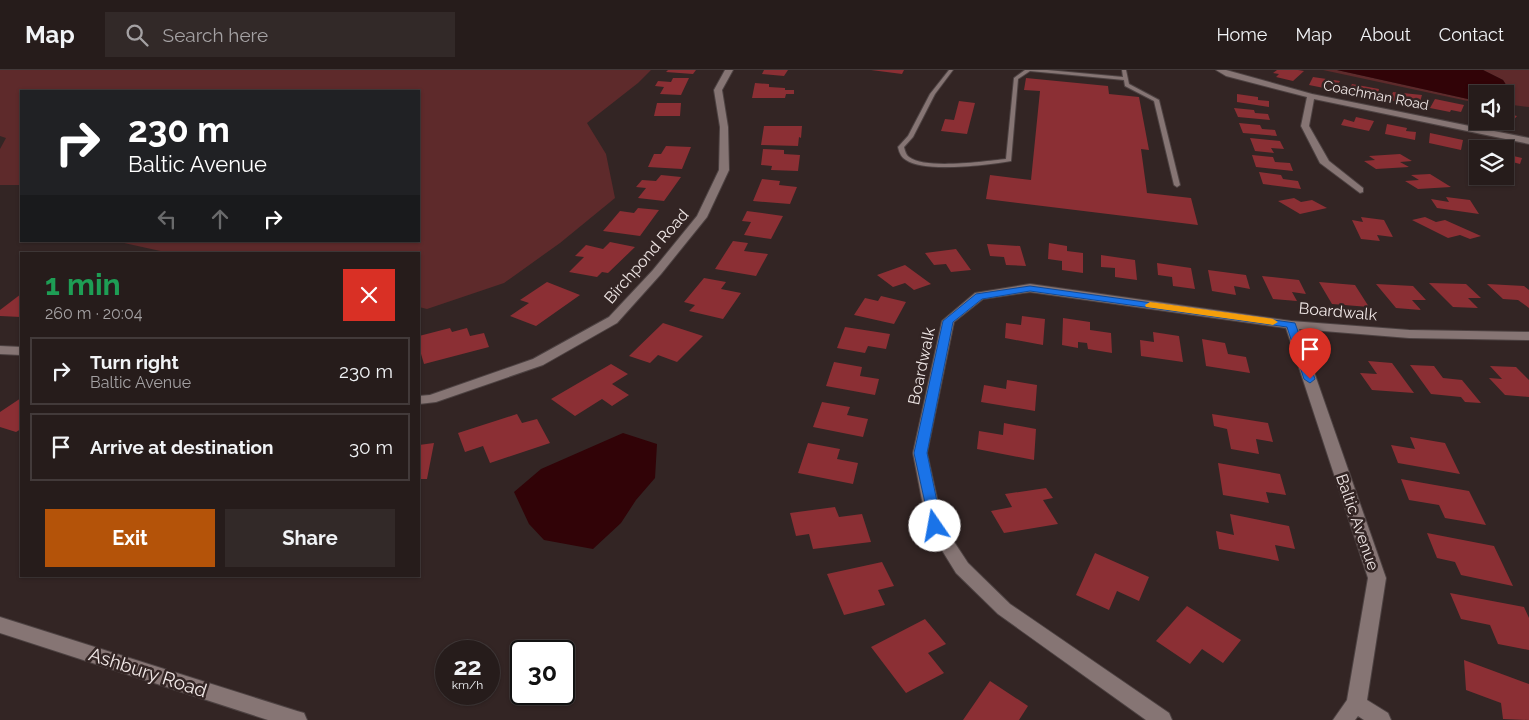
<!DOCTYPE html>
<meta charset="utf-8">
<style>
:root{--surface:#261c1b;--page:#322928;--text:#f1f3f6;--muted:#a4a1a3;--line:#423a3a;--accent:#b45309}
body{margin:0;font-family:Raleway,sans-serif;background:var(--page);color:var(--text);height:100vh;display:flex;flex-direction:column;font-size:19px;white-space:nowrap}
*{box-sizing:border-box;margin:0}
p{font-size:16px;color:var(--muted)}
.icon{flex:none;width:28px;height:28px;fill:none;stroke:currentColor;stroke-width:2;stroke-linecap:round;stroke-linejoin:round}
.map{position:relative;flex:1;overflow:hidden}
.panel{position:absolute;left:20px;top:182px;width:400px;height:325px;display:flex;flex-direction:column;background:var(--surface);border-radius:0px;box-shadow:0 1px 4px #0004,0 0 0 1px var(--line)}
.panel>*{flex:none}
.guide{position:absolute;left:20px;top:20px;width:400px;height:152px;border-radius:0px;box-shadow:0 1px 4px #0004,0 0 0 1px var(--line);background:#202124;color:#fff;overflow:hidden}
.fabs{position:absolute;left:1469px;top:15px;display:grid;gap:10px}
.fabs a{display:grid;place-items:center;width:45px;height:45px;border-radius:0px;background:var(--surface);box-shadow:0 1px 4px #0004,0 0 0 1px var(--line);font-size:25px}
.speed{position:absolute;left:435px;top:570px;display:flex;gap:10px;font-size:25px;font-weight:700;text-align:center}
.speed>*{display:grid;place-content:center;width:65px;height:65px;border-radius:50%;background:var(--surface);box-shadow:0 1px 4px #0004,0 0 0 1px var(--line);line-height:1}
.speed small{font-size:12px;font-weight:400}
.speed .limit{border:2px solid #111;border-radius:8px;background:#fff;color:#111}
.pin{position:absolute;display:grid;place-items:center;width:42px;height:42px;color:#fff;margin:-51px -21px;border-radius:50% 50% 50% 0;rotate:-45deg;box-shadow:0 0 5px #0007}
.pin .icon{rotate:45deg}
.me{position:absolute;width:55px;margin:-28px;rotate:348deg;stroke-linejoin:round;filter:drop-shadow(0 0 4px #0008)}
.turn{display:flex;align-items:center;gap:18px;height:105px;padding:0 25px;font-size:22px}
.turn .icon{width:65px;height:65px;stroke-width:2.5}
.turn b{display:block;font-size:35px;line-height:42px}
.lanes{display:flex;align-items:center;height:48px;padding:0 25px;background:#0003;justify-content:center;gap:25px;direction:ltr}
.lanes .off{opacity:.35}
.round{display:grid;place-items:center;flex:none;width:52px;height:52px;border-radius:0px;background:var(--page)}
.head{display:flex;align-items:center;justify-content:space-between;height:85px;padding:0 25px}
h1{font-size:30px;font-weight:700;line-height:38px;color:#1e9e55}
.button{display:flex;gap:10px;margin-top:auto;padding:10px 25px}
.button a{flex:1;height:58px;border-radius:0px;background:var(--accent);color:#fff;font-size:20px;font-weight:700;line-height:58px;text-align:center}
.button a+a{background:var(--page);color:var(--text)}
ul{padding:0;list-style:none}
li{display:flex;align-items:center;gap:15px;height:68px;margin:0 10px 8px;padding:0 15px;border:2px solid var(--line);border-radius:0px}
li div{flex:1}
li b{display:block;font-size:19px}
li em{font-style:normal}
header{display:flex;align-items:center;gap:30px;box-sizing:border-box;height:70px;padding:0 25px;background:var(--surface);border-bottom:1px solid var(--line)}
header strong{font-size:24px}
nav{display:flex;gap:28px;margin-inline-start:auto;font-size:18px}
.search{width:350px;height:45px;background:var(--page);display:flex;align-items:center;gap:12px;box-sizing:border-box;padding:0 18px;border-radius:0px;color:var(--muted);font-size:19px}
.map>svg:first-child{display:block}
.green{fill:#5e2a2b}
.water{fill:#310307}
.building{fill:#8b2f34}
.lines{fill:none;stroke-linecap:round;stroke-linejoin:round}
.service-casing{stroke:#4d4242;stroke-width:2}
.minor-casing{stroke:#4d4242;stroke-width:2}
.service{fill:#867574;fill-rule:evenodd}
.minor{fill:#867574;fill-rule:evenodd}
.route{fill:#1a73e8;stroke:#114b97}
.slow{fill:#f59e0b}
.labels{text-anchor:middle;stroke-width:5;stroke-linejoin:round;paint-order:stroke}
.far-street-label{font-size:14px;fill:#f0e7e6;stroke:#332524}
.street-label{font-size:16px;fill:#f0e7e6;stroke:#332524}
.near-street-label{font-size:19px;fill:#f0e7e6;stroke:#332524}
</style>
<header>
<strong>Map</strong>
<div class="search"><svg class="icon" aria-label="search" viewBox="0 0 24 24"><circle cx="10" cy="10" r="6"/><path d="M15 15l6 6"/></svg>Search here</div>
<nav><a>Home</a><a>Map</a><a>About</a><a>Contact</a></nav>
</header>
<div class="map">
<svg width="1529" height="650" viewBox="0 0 1529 650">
<rect width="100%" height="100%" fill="#332524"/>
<path class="green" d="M0,0H651L638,13L587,53L606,84L615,128L560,173L504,213L427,239L419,237V184H174L115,171H419V21H21V115H0V79L6,68L0,66Z
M1323,0H1337L1477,31V33Z
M1483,0H1529V37L1505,34V32H1512L1513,26L1503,10Z"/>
<path class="water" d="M1337,0H1483L1503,10L1513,26L1512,32H1505V24H1478L1477,31Z
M623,363L657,374L655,408L636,430L621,453L593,479L544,470L529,454L514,422L541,399Z"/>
<path class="building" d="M668,0H696L693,4L666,2Z
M764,0H788L784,6L762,4Z
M871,0H904L902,4Z
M1277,0H1298L1304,1L1293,11L1276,7L1279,4L1273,3Z
M1313,7L1340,11L1337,16L1326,14L1324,18L1309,15Z
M673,8H689L681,25L660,24L664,17L655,16L658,11L671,12Z
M1026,8L1108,16L1109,24L1139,27L1149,80L1141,79L1147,123L1191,128L1198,155L986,129L990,105L1031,110L1040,21L1024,20Z
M755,13L769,14V17L785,18V20H794V24H786L785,28H752Z
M1352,14L1379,19L1378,24L1366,22L1365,26L1348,22Z
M1393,22L1422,25L1420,32L1408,30L1407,34L1390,30Z
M1237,24L1258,27V30L1269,31V37L1237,32Z
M1435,29L1464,35L1461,42L1451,40L1450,42L1430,38Z
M959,31L975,33L967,64L941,61L945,49L954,50Z
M657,33H681L680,46H654Z
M1234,38L1254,40L1255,43L1268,44L1270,50L1238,47Z
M1505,43L1517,46L1510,54L1500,52L1505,51Z
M1356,47L1374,51L1369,61L1341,55L1344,49L1354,52Z
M1239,53L1260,55L1262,59L1275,60L1277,66L1243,63Z
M1387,54L1407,58L1406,61L1416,62L1415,70L1385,64Z
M764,56H802L801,68L799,67L798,76L761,75Z
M1430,63L1463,70L1461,80L1429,73Z
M1250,68L1280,71L1284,79L1271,78L1274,83L1255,81Z
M666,76L691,77L682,99L648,97L654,84H661Z
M763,79L784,80V84L800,85L798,101L771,100L772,96L761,95Z
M1505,79L1511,80L1509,85L1522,88L1520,94L1505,90Z
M1400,84L1412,91L1400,92L1409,97L1376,99L1364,91L1375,90L1369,86Z
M1252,85L1273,87L1275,92L1290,93L1293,101L1256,97Z
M1259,102L1281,105L1283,109L1298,111L1301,119L1263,114Z
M1430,104L1451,117L1418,119L1405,111L1419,110L1411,105Z
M661,105L681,107L664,131L638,128L646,118L636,117L642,110L656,111Z
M762,109L780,111L779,115L797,117L790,134L753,131Z
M1446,127L1470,130L1479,144L1437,138L1431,129L1449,132Z
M1294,128L1301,132L1312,130L1327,138L1300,144L1278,131Z
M638,138L659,140L640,166L603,161L620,141L634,143Z
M747,141L783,146L771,169L744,165L751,152L742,151Z
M1361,147L1384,150L1393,167L1377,165L1380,171L1361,169L1352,150L1363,152Z
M1425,147L1436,152L1445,150L1481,166L1470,169L1460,165L1448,168L1412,150Z
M733,171L748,173L744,181L768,184L756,206L715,199Z
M610,172L635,177L608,203L602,202L597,207L569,202L584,187L575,186L586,175L603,179Z
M1049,173L1067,176V181L1083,183V203L1062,200V191L1048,189Z
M987,174L1020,176L1026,196L1006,195L1004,187L990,186Z
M956,179L971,200L951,202L946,194L934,195L925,183Z
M1101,185L1135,190L1137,210L1115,207V198L1101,197Z
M1157,193L1191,198L1195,219L1173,216L1172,207L1158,205Z
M905,195L931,214L914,220L905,213L893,217L877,205Z
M1208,200L1246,205L1250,219L1234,216L1236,225L1212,221Z
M1262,206L1299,210L1306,224L1292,222L1297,231L1273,229Z
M704,208L726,212L721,219L741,223L723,249L689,241L695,235L684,232Z
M547,212L580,225L536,256L510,246L529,233L520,230Z
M1319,212L1355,215L1369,237L1332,234Z
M1429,213L1466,214L1481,228H1468L1478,238L1453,237Z
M1376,214L1413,216L1426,230H1412L1421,240L1396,238Z
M1487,214L1524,216L1529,220V238L1518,230L1503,229Z
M21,224V247L0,246V240Z
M881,226L906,232L894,254L854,245L865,228L878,231Z
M1022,246L1045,249L1043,275L1005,268L1006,253L1021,255Z
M1063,248L1090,252V260L1111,263L1112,283L1088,279L1087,273L1078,272V278L1062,275Z
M663,253L703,266L677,292L658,285L650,293L629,286Z
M845,257L890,264L886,279L868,276L865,283L837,278Z
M450,258L452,262L467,258L470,266L484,263L489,277L424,294L419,277V266Z
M1153,262L1179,266L1183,292L1141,286L1140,270L1154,272Z
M1202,269L1225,273L1228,284L1246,287L1250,303L1206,296Z
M1368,291L1392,293L1414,323L1372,320L1360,303L1377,304Z
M834,292L862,297L860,306L879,309L875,325L826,316Z
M611,294L628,304L612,314L629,325L612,336L602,329L575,346L551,329Z
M1410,295L1434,296L1443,308L1462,310L1481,333L1465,332L1461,327L1431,324Z
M1490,296L1516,297L1529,310V327L1505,325L1489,308L1502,309Z
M1007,310L1037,315L1035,341L981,332L984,315L1006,319Z
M21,328V359L16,362L0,357V342Z
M822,332L850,337L847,345L868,349L863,367L813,357Z
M517,344L522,353L537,349L550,373L490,393L483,376L465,382L458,363Z
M1212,344L1268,353L1273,372L1256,369L1259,384L1231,379L1227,359L1214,356Z
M1004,353L1036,359L1034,390L977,379L979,361L1003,365Z
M1410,367L1445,373L1460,404L1398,393L1391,375L1415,379Z
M434,373L427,409H419V375Z
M808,373L840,379L837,389L858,393L853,414L798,403Z
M1218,393L1280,404L1286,425L1266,422L1269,433L1223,425Z
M1401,409L1469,421L1486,455L1445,448L1439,435L1409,430Z
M1046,418L1053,428L1043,430L1058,454L1004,463L991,441L1012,437L1005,424Z
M835,437L839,447L862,444L871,472L813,479L809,464L796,466L790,443Z
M1230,444L1289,456L1295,479L1275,475L1279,491L1219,479L1216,461L1234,465Z
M1427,463L1494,476L1513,516L1461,505L1455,492L1437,488Z
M1095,483L1149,507L1139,531L1117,521L1109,540L1076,525Z
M882,492L894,516L878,520L885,535L844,545L827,504Z
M1450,523L1524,537L1529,548V580L1498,574L1490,555L1461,549Z
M1187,536L1241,570L1223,593L1202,579L1190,594L1156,571Z
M925,549L946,574L928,583L944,603L906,623L871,577Z
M1464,590L1529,614V650L1503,649L1501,633L1466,620Z
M990,611L1028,636L1019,650H963Z"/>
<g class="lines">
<g class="service-casing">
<path id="service" d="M949,0H953L935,24L913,67L904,77C905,81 906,85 909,87C926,100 985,91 1006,89L1014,8L1025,0H1047L1123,7L1122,0H1126L1129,14L1159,30L1180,115L1177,117L1174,115L1154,31L1125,16L1124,10L1030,1L1018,9L1011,91C988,95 924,103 906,90C901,87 899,82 898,77L908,66L930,24Z"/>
</g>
<g class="minor-casing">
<path id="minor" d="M725,0H733L722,20L728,57L729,100L707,147L661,204L617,253L543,295L436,332L419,334V326L430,325L533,289L609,247L653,200L697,146L719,100L720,57L714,20Z
M1216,0H1226L1312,24L1529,68V74L1314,29L1309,56L1329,91L1363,118V122L1360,123L1320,93L1301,56L1307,27L1226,6Z
M1030,214L1291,251L1409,260L1529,262V270L1409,268L1299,259L1386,508L1367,630L1388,643L1391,650H1364L1358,646L1355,650H1333L1347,630L1368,508L1286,258L1030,222L983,229L954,252L927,383L943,455L968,493L1010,534L1169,643L1172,650H1146L998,544L956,503L927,456L913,383L942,251L975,223Z
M0,276L21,277V285L0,284Z
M0,547L297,641L304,643L307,650H268L0,563Z"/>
</g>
<use href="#service" class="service"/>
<use href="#minor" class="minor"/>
</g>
<path class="route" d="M1030,216L1295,253L1315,309L1310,313L1304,309L1287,257L1030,221L982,229L953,252L927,383L942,456L940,460L935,462L931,460L914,383L943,251L976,224Z"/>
<path class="slow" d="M1150,232L1273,249L1278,252L1273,255L1146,237L1145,235Z"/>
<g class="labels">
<g class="far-street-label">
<text transform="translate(1376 25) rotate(11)" y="5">Coachman Road</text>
</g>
<g class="street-label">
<text transform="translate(646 186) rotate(-49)" y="6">Birchpond Road</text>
<text transform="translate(1338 241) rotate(5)" y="6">Boardwalk</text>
<text transform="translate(921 296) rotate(-78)" y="6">Boardwalk</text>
<text transform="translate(1358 452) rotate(71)" y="6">Baltic Avenue</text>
</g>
<g class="near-street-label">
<text transform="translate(148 602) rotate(18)" y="7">Ashbury Road</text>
</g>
</g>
</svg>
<div class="fabs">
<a><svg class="icon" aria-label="sound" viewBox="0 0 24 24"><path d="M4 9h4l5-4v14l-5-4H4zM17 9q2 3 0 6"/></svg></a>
<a><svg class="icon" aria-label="layers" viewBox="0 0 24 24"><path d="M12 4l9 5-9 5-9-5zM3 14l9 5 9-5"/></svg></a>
</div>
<div class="speed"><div>22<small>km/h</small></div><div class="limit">30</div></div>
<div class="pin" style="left:1310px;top:309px;background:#d93025"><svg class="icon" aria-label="arrive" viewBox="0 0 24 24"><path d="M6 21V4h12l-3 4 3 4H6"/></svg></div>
<svg class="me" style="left:935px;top:456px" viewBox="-20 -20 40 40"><circle r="19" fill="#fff"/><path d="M0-13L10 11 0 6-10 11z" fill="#1a73e8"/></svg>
<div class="guide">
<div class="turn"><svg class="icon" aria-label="right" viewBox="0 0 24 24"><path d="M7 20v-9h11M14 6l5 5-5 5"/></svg><div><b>230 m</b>Baltic Avenue</div></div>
<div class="lanes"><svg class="icon off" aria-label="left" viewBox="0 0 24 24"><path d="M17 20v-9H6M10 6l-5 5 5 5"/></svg><svg class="icon off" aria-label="ahead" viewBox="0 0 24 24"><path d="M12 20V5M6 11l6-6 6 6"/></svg><svg class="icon" aria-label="right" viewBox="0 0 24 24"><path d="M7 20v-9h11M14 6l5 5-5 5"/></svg></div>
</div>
<section class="panel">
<div class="head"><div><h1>1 min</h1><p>260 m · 20:04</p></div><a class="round" style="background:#d93025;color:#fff"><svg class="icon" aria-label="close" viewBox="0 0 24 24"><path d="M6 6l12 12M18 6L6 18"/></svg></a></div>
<ul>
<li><svg class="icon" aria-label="right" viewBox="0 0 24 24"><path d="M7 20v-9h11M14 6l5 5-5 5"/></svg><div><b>Turn right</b><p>Baltic Avenue</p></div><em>230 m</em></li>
<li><svg class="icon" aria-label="arrive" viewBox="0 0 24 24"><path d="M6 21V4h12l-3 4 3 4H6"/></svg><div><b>Arrive at destination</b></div><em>30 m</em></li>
</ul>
<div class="button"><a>Exit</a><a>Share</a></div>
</section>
</div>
